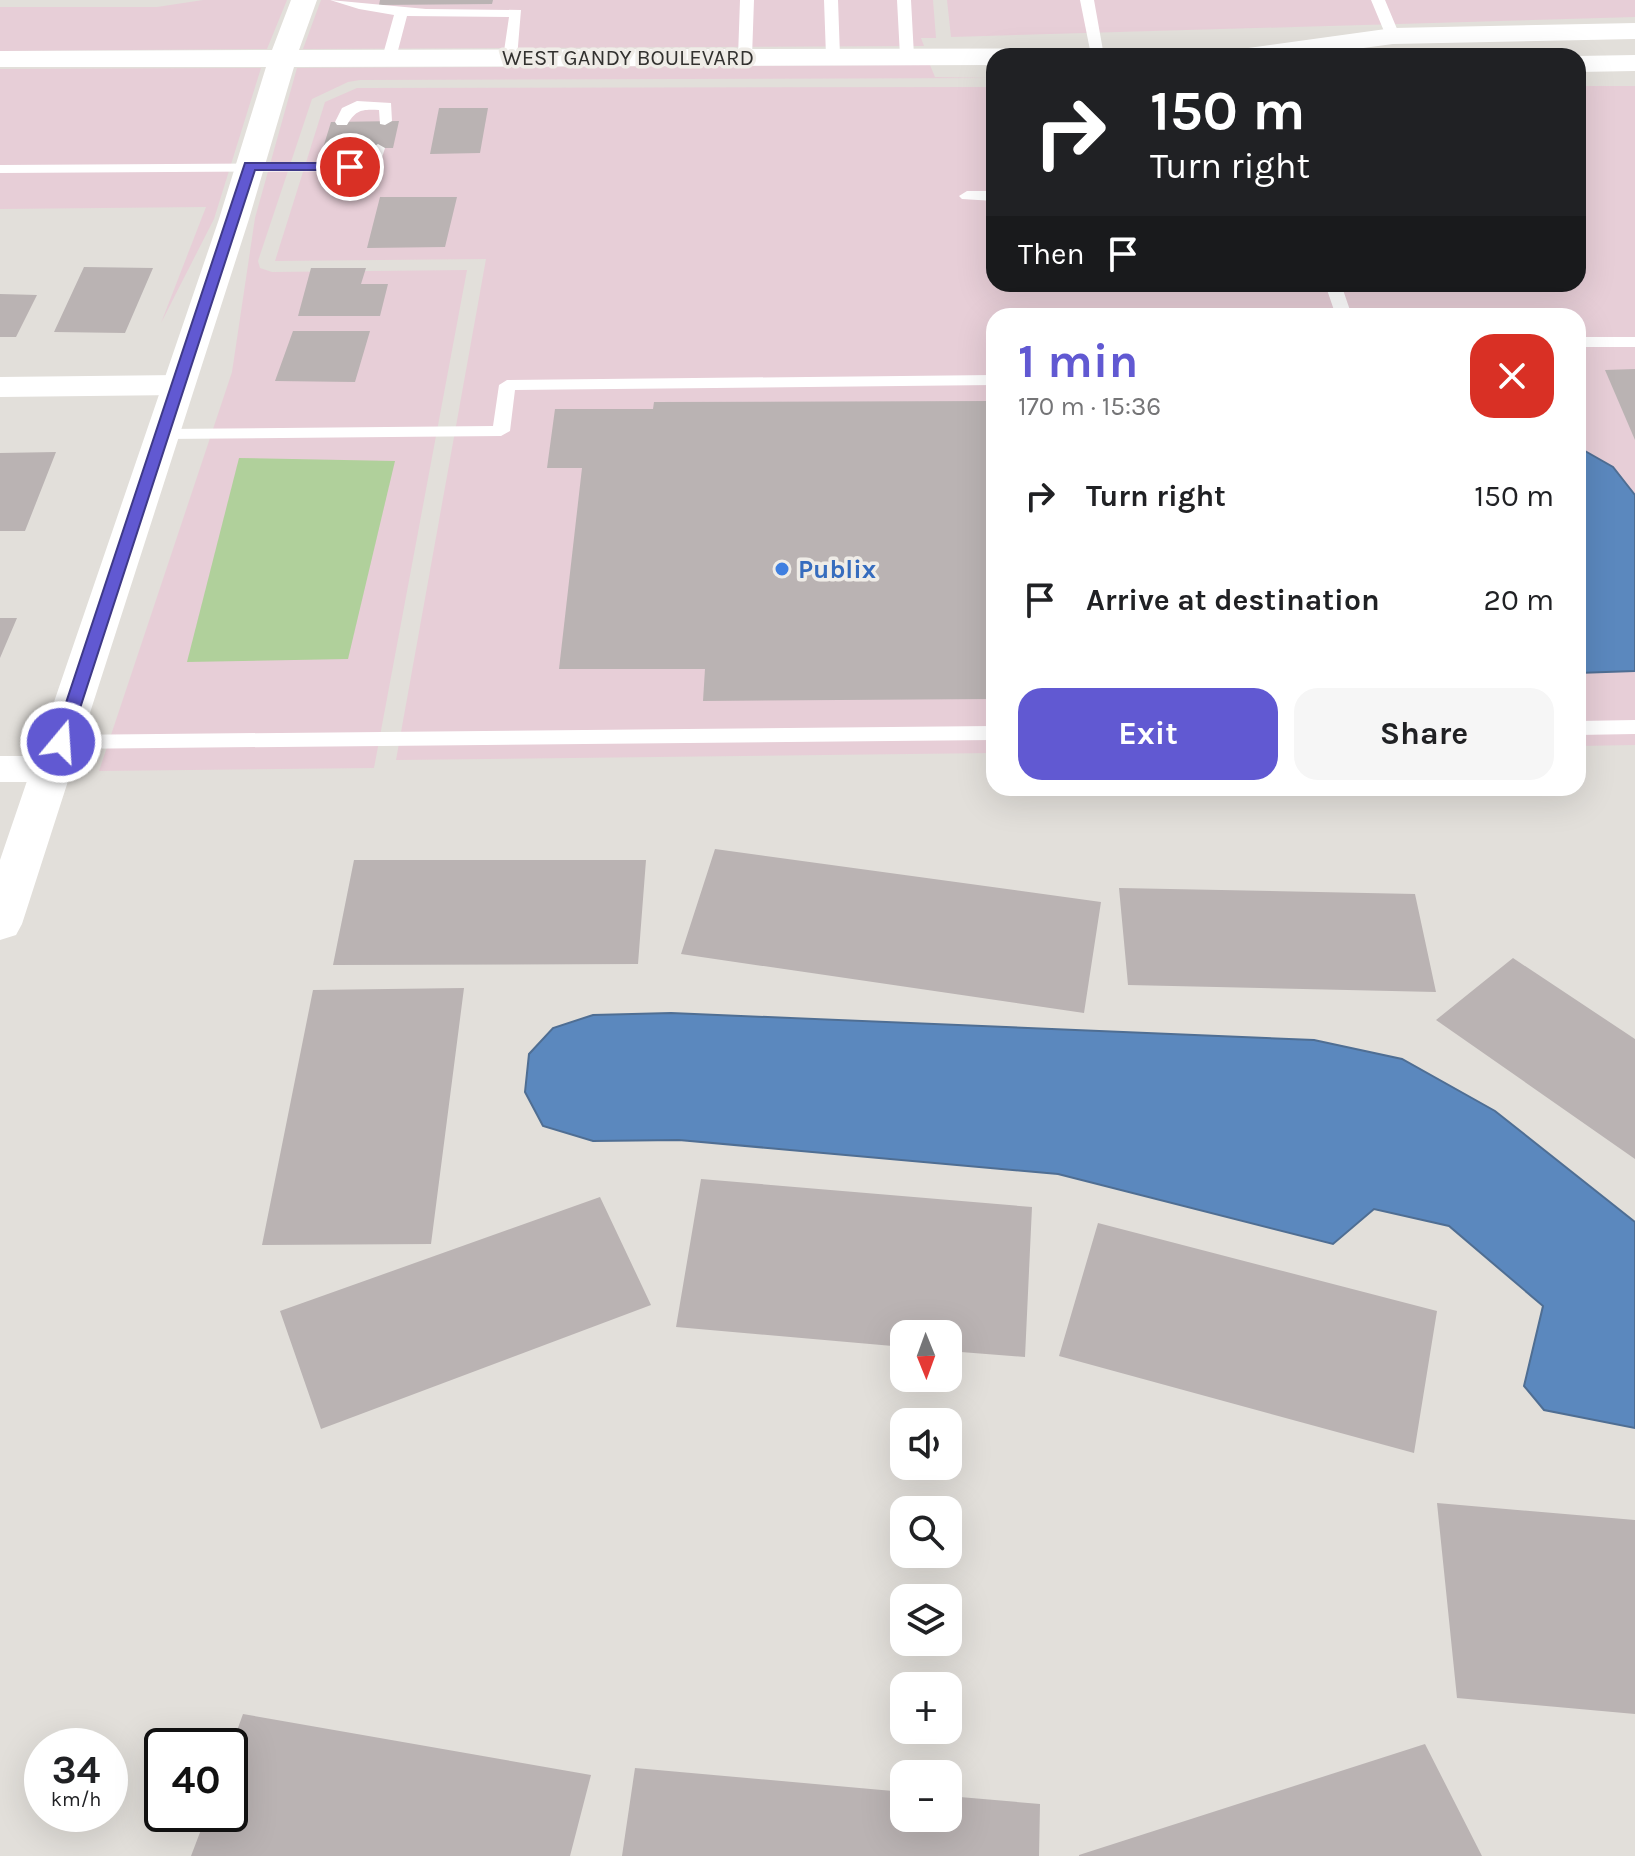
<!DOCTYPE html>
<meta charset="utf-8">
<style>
:root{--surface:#fff;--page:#f6f6f6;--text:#202124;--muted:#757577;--accent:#6159d2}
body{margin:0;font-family:Karla,sans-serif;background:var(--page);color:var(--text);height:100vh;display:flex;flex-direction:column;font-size:30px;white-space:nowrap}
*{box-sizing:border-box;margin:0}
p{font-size:26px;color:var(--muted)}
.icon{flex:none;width:44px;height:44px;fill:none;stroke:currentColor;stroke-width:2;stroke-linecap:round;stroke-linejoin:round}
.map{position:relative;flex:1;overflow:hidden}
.side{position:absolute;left:986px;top:308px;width:600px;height:488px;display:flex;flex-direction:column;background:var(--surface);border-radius:24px;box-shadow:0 8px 32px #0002}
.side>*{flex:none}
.top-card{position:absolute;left:986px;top:48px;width:600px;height:244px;border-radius:24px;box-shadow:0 8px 32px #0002;background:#202124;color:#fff;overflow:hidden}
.needle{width:52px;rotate:179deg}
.controls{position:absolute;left:890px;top:1320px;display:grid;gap:16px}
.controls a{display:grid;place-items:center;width:72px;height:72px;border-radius:16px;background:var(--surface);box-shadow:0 8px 32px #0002;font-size:40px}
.speed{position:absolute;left:24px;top:1728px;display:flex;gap:16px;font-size:40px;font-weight:700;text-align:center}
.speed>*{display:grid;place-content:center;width:104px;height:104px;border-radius:50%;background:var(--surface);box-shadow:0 8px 32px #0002;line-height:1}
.speed small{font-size:20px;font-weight:400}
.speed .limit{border:4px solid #111;border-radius:12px;background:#fff;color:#111}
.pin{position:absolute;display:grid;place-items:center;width:68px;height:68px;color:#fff;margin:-34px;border:4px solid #fff;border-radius:50%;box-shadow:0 2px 8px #0007}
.me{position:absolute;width:88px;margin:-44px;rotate:18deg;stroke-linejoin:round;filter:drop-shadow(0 0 6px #0008)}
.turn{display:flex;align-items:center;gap:28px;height:168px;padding:0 32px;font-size:36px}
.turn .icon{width:104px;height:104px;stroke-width:2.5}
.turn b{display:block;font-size:56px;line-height:68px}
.then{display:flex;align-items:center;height:76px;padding:0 32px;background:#0003;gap:16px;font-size:30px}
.round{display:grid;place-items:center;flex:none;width:84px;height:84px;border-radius:24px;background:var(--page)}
.headline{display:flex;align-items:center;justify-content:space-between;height:136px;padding:0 32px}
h1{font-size:48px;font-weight:700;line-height:60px;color:var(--accent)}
.cta{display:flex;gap:16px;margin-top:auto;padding:16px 32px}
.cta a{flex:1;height:92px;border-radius:24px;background:var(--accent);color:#fff;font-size:32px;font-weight:700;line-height:92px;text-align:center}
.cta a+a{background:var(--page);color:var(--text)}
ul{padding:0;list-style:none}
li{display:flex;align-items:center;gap:24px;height:104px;padding:0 32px}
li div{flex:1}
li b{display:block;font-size:30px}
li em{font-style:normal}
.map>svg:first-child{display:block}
.commercial{fill:#e7ced7}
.green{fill:#b0d09b}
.water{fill:#5b88be;stroke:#4f6e93;stroke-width:2}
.building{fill:#bab3b3}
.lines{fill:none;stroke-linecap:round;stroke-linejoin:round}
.lane{fill:#fff;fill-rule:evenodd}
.street{fill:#fff;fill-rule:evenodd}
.secondary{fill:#fff;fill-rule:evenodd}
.route{fill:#6159d2;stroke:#3f3a88;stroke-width:2}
.shop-dot{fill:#3f7fe0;stroke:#efece7;stroke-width:3}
.labels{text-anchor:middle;stroke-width:7;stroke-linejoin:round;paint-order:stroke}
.far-street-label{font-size:22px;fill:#32312f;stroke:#efece7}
.shop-label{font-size:26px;font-weight:bold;fill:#366cbe;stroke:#efece7;text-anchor:start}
</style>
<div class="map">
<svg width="1635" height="1856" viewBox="0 0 1635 1856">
<rect width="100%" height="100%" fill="#e2dfda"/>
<path class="commercial" d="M203,0H287L267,49L0,51V7H157Z
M321,0H933L936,38H921L924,46L303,49Z
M947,0H1635V17L951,37Z
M930,65L935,77L994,78L360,80L348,82L312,99L258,261L260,268L272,272L467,270L374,768L99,771L232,372L255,218L297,68Z
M261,68L214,219L161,323L206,207L0,209V69Z
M1578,86H1635V745L1578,746V316H994V753L396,760L486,259L275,261L325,102L357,88L994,87V284H1578Z"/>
<path class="green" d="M239,458L395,461L348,659L187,662Z"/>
<path class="water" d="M1578,447L1613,467L1635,495V671L1578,673Z
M671,1013L1314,1040L1402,1059L1495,1111L1635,1222V1428L1544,1410L1524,1386L1543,1306L1449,1226L1374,1209L1333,1244L1058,1174L679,1140L593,1141L543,1126L525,1092L529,1054L553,1028L593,1015Z"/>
<path class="building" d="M380,0H493L492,4L379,5Z
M439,108H488L480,153L430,154Z
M399,121L393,148H323L331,122Z
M380,197H457L445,247L367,248Z
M84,267L153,268L125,333L54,332Z
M311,268H366L361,284H388L380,316H298Z
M0,294L37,295L16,337H0Z
M293,331H370L355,382L275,381Z
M1635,369V440L1605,370Z
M994,401V699L703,701L705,669H559L582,468H547L555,409H653L654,402Z
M56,452L25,531H0V453Z
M0,618H17L0,658Z
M715,849L1101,902L1084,1013L681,954Z
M354,860H646L638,964L333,965Z
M1119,888L1415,894L1436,992L1128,985Z
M1513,958L1635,1039V1159L1436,1020Z
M464,988L431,1244L262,1245L313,990Z
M701,1179L1032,1207L1025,1357L948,1351V1334H904V1347L676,1327Z
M600,1197L651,1305L321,1429L280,1311Z
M1098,1223L1437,1311L1414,1453L1059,1356Z
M1437,1503L1635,1520V1714L1457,1698Z
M243,1714L591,1775L570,1856H191L207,1814H230V1750Z
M1425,1744L1482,1856H1079V1855Z
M635,1768L904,1792V1818H948V1796L1040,1804L1039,1856H622Z"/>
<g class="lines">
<path class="lane" d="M330,0L426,9L521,10L517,58L510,62L503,58L509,17L407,16L396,58L384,61L382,58L394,15L359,9Z
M740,0H754L752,57L745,61L738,57Z
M824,0H838L840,56L833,60L826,56Z
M897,0H911L914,56L907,60L900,56Z
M1080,0H1094L1104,56L1091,55Z
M1371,0H1385L1400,36L1398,39L1386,36Z
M357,101L391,103L392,121L385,125L380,124L379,110C361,109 356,110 347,125H337L335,122L342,108Z
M378,144L385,148L379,167L372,171L0,173V165L366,163L371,148Z
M967,191H994V201L962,199L959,196Z
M1325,284H1341L1352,316H1336Z
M1578,337H1635V347H1578Z
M994,375V385L515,390L510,431L501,436L163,439L154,434L163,429L493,426L499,385L507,380Z
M1635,720V734L1578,735V721Z
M994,726V740L61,749L51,742L61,735Z"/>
<path class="street" d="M179,375L190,378L195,385L190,392L179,395L0,397V377Z
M0,756H51L65,760L71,769L65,778L51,782H0Z"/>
<path class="secondary" d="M291,0H317L299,50L1248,48L1393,28L1635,23V39L1393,44L1304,56H994V65L294,67L249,219L22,924L16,935L0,940V860L219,219L266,67H0V51L272,50Z
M1635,55V71L1578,72L1577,56Z"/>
</g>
<path class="route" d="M245,163H350L357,167L350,170H255L69,742L67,746H55L53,742Z"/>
<circle class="shop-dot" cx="782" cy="569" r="8"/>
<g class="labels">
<g class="far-street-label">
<text x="628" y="65">WEST GANDY BOULEVARD</text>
</g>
<g class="shop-label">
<text x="798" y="578">Publix</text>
</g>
</g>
</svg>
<div class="controls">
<a><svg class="needle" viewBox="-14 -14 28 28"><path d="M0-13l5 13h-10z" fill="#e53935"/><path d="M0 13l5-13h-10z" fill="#757577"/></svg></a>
<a><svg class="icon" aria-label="sound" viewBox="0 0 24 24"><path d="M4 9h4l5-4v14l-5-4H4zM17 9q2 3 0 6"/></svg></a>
<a><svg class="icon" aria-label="search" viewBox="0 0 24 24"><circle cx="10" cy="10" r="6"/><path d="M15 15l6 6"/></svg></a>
<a><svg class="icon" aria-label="layers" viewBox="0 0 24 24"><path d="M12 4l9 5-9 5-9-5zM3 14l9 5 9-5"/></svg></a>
<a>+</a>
<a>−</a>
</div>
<div class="speed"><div>34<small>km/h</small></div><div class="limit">40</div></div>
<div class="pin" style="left:350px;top:167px;background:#d93025"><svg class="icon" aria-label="arrive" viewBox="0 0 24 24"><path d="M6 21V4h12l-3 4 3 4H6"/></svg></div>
<svg class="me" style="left:61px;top:742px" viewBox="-20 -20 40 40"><circle r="17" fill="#6159d2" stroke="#fff" stroke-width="3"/><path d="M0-11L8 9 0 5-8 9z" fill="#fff"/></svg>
<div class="top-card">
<div class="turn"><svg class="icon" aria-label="right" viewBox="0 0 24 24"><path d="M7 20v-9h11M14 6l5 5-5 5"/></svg><div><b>150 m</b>Turn right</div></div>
<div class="then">Then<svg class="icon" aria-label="arrive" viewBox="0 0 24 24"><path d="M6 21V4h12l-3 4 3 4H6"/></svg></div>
</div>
<section class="side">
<div class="headline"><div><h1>1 min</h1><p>170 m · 15:36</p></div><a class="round" style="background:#d93025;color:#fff"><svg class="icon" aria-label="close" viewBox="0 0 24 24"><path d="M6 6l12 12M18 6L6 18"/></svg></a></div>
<ul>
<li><svg class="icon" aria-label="right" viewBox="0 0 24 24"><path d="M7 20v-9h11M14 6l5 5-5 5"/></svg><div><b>Turn right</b></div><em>150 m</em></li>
<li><svg class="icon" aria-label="arrive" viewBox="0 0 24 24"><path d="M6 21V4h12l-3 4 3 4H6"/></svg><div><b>Arrive at destination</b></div><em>20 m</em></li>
</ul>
<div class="cta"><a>Exit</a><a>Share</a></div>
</section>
</div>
